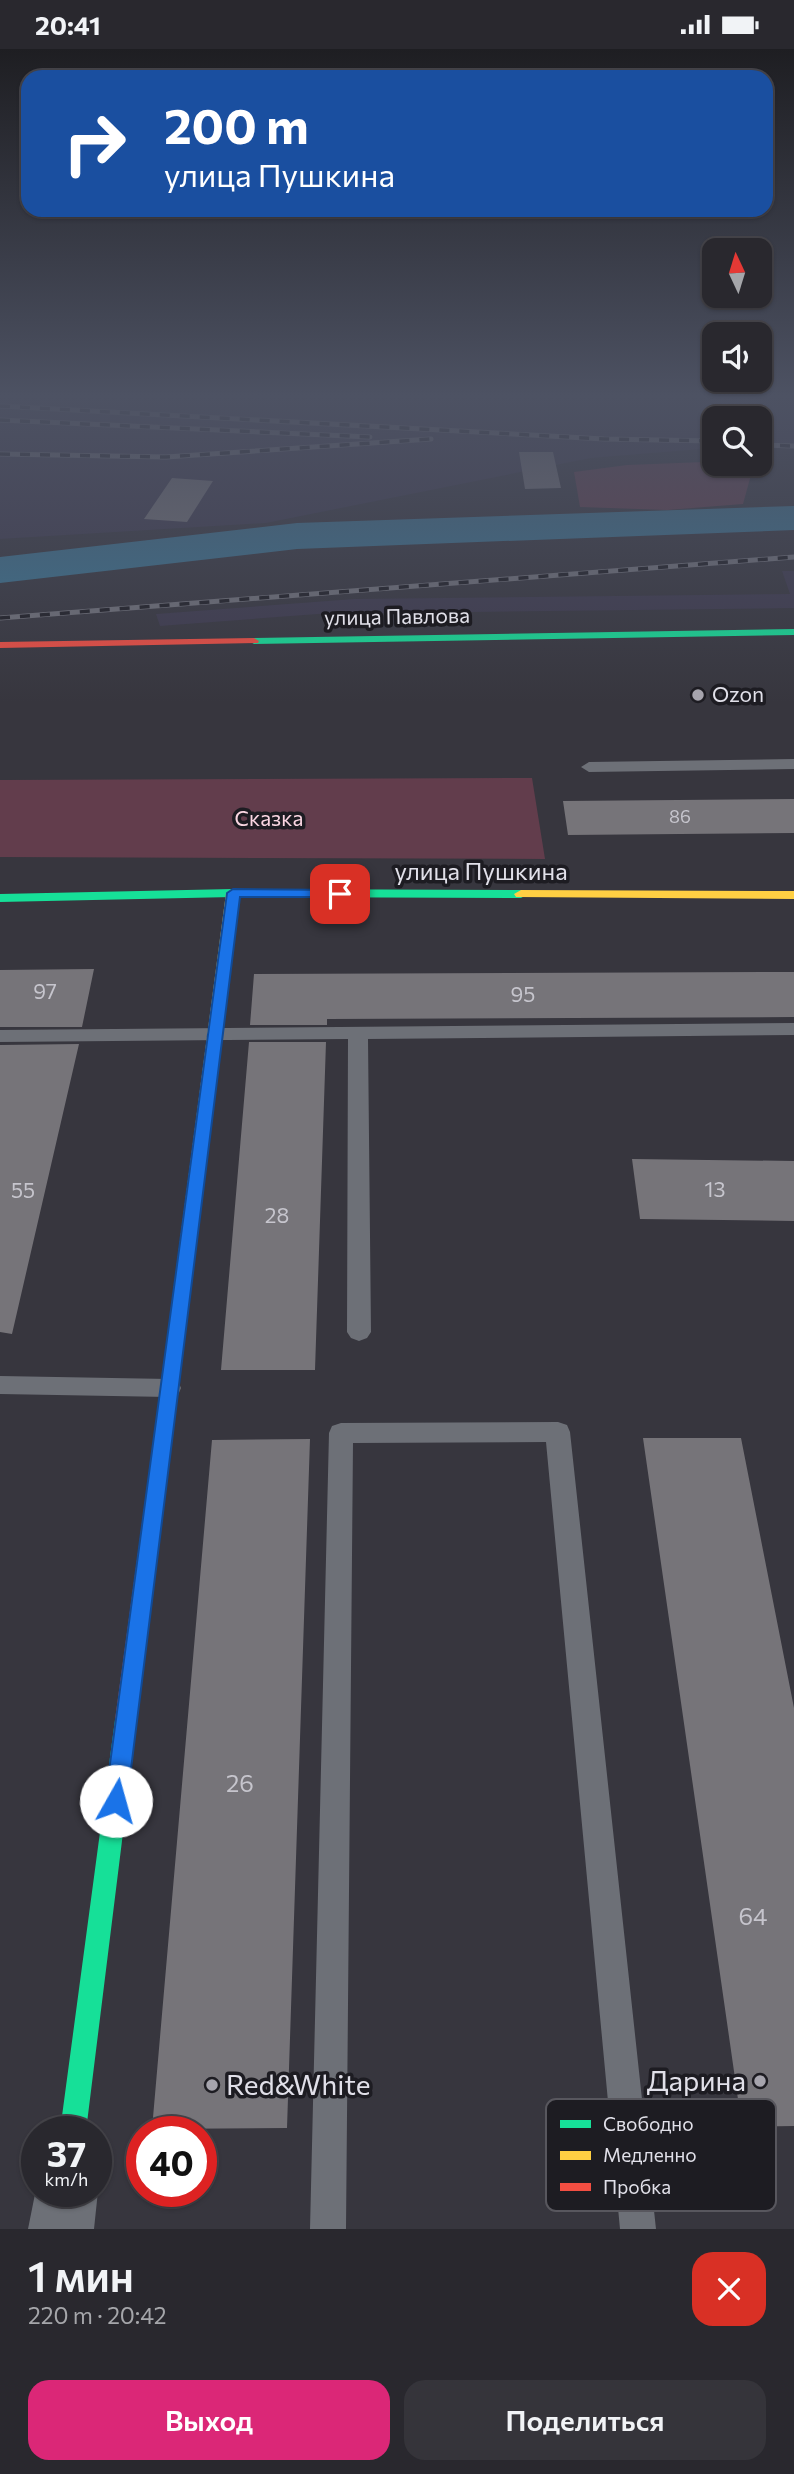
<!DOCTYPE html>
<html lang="ru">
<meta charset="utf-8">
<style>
:root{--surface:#29282e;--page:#35343a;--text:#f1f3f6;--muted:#a5a6aa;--line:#45444a;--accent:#db2777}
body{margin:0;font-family:Commissioner,sans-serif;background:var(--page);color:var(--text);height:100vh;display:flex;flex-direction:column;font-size:26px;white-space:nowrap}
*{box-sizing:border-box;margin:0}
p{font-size:23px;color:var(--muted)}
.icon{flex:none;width:38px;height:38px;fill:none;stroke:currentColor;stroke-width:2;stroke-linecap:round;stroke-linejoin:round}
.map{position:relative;height:2180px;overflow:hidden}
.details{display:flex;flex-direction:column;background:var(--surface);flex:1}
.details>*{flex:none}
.top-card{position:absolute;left:21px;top:21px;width:752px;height:147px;border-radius:21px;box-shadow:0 2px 5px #0004,0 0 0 2px var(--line);background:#1a4fa0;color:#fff;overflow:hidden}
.needle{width:46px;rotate:356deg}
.controls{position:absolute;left:702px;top:189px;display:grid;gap:14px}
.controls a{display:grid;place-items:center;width:70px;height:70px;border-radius:14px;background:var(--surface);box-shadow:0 2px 5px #0004,0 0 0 2px var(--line);font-size:35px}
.speed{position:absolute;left:21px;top:2067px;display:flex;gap:14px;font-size:35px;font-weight:700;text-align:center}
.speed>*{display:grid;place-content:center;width:91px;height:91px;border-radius:50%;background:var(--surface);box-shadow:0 2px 5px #0004,0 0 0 2px var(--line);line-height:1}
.speed small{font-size:18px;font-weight:400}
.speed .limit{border:10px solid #d22;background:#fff;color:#111}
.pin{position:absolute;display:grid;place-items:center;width:60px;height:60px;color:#fff;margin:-30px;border-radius:14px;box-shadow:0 4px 10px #0006}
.me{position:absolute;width:77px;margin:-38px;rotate:7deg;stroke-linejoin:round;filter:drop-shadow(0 0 5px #0008)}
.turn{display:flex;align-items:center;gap:24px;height:147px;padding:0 28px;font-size:32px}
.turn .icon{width:91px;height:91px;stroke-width:2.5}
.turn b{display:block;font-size:49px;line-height:60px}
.round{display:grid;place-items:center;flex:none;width:74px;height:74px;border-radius:21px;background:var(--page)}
.overview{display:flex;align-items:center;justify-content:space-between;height:119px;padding:0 28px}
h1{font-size:42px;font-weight:600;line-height:52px}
.button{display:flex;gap:14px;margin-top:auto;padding:14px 28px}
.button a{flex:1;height:80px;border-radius:21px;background:var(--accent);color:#fff;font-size:28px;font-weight:600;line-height:80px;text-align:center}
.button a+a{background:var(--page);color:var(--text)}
.status{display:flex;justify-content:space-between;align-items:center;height:49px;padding:0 35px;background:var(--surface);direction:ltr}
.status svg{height:19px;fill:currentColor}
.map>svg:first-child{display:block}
.built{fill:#3e3a4d}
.green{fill:#623d4c}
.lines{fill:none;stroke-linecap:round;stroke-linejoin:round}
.river{fill:#3c7390;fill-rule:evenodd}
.building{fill:#767479}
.lane{fill:#6d7077;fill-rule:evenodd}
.street{fill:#6d7077;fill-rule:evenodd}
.fast{fill:#16e098;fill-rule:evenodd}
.slow{fill:#ffcf43;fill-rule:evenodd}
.jam{fill:#f24e42;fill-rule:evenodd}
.rail-casing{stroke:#72727a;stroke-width:5}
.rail{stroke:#1d1c22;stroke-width:3.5;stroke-dasharray:10;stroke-linecap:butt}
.route{fill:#1a73e8;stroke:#114b97;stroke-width:2}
.poi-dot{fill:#a6a4ad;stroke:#1d1c22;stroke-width:2.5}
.labels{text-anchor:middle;stroke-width:7;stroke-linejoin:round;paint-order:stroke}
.far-number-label{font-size:18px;fill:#c6c5cd}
.far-street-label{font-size:21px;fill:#e1e0e9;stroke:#1d1c22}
.far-poi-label{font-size:21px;fill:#e1e0e9;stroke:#1d1c22;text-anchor:start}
.far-park-label{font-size:21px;fill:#fad6e2;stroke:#1d1c22}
.number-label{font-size:21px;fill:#c6c5cd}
.street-label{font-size:24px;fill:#e1e0e9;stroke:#1d1c22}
.near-number-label{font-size:24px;fill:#c6c5cd}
.near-poi-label{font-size:28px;fill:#e1e0e9;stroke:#1d1c22;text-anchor:end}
.key{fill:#1d1c22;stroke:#58575e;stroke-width:2}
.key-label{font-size:19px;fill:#e1e0e9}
</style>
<div class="status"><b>20:41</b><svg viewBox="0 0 49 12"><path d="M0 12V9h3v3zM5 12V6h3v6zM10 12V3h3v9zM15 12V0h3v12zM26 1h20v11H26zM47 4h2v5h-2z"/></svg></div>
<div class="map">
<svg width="794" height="2180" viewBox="0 0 794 2180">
<rect width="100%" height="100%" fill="#37363e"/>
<path class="built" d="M0,349H794V394L760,395V369H714V399L591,409L266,474L0,490Z
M782,522H794V559L318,565L160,577L156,565L354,550L790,545Z"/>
<path class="green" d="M704,413L754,415L743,455L667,461L580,458L574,423L627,416Z
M532,729L545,810L0,808V731Z"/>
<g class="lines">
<path class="river" d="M794,457V481L297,500L0,534V508L297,474Z"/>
</g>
<path class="building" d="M519,403H553L561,439L525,440Z
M172,429L213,432L187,473L144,470Z
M794,750V784L568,786L563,752Z
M94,920L82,978H0V921Z
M794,923V968L327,970V976H250L254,925Z
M249,993H326L315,1321H221Z
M79,995L12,1285L0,1283V996Z
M632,1110L794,1112V1172L640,1170Z
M643,1389H741L794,1659V2077L742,2078Z
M310,1390L287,2079L152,2080L212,1391Z"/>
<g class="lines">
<path class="lane" d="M794,710V720L589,723L581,718L589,713Z
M794,974V986L368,990L371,1283L367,1289L359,1292L351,1289L347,1283L348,990L0,993V981Z
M0,1327L169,1330L178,1332L181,1339L178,1346L169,1348L0,1345Z
M558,1373L567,1376L570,1383L656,2180H620L546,1393L353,1394L346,2180H310L329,1384L332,1377L341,1374Z"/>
<path class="street" d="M37,2135V2142H96V2137L98,2142L94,2180H28Z"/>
<path class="fast" d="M794,580V586L254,595L249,592L254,589Z
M233,840L521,841L528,845L521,849L233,848L0,853V845Z
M126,1661L134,1664L137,1671L86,2082H60L115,1671L118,1664Z"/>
<path class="slow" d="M233,840L240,844L177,1350L174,1355L168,1357L162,1355L159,1350L226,844Z
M521,841L794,842V850L516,848L514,845Z"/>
<path class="jam" d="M254,589L259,592L258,594L0,599V593Z
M168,1343L174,1345L177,1350L137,1671L134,1678L126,1681L118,1678L115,1671L159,1350L162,1345Z"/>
<g class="rail-casing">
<path id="rail" d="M0,357L604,390L714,392
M0,371L370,388
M760,396L794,397
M0,405L166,408L431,390
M0,569L794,508"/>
</g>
<use href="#rail" class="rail"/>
</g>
<linearGradient id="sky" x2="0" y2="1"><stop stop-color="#1e1e22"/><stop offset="0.53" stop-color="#4d5263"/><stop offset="1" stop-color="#4d5263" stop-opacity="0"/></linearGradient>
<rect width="794" height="654" fill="url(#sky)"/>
<path class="route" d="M340,841L347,845L345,848H240L127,1752L124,1760L116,1763L108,1760L105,1752L227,844L233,840Z"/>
<g class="poi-dot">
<circle cx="698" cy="646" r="7"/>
<circle cx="760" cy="2032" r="7"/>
<circle cx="212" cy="2036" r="7"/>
</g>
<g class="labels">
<g class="far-number-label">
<text x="680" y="774">86</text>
</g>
<g class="far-street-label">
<text transform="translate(397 568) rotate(-1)" y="7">улица Павлова</text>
</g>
<g class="far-poi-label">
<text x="712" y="653">Ozon</text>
</g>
<g class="far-park-label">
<text x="269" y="777">Сказка</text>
</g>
<g class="number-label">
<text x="45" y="950">97</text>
<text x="523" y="953">95</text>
<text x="715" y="1148">13</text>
<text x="23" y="1149">55</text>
<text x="277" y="1174">28</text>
</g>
<g class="street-label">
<text x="481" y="831">улица Пушкина</text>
</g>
<g class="near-number-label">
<text x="240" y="1743">26</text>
<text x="753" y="1876">64</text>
</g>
<g class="near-poi-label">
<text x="746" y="2042">Дарина</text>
<text x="226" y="2046" text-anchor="start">Red&amp;White</text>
</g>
</g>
<rect x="546" y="2050" width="230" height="112" rx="10" class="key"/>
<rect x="560" y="2071" width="31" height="8" fill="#16e098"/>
<rect x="560" y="2102" width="31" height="9" fill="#ffcf43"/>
<rect x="560" y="2134" width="31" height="8" fill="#f24e42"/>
<g class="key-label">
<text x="603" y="2082">Свободно</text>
<text x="603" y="2113">Медленно</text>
<text x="603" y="2145">Пробка</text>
</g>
</svg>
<div class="controls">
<a><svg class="needle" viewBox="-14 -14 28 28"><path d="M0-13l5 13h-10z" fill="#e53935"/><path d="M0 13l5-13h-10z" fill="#a5a6aa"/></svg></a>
<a><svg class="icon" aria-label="sound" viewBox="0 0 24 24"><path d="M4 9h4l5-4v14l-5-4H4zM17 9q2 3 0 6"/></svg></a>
<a><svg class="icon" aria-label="search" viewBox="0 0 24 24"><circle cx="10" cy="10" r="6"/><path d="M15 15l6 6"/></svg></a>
</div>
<div class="speed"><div>37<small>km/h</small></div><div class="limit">40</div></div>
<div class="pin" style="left:340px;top:845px;background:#d93025"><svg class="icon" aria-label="arrive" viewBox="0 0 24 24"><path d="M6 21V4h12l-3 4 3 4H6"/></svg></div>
<svg class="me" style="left:116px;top:1752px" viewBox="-20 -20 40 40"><circle r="19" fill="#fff"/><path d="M0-13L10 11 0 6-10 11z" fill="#1a73e8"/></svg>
<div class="top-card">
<div class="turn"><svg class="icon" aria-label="right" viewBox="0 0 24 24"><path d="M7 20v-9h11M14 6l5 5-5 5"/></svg><div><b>200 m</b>улица Пушкина</div></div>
</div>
</div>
<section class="details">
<div class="overview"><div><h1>1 мин</h1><p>220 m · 20:42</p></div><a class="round" style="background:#d93025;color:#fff"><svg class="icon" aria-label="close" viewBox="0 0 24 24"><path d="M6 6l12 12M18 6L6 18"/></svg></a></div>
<div class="button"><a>Выход</a><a>Поделиться</a></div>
</section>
